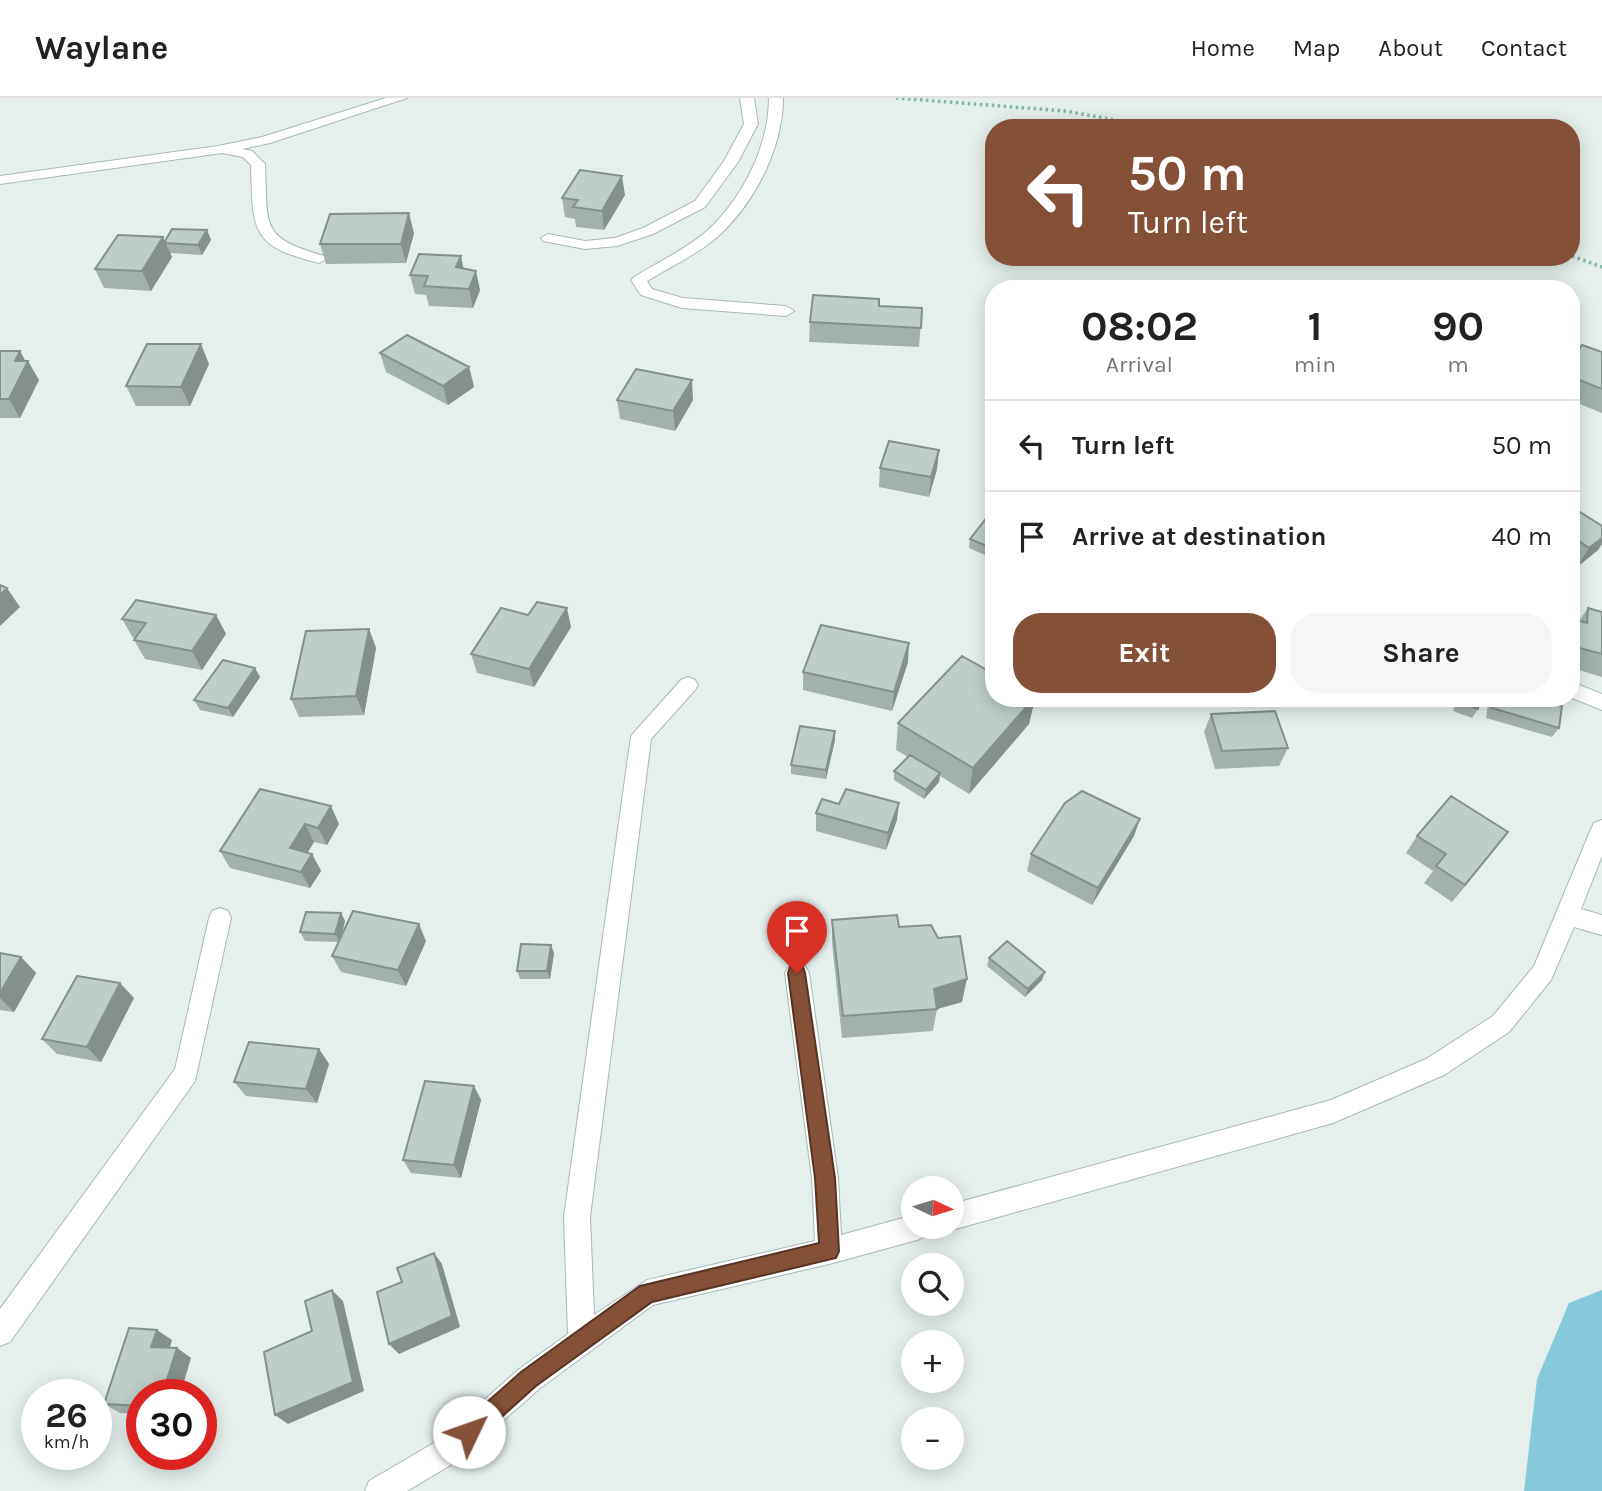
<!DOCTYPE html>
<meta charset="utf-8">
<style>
:root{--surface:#fff;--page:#f6f6f6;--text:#222;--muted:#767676;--line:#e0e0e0;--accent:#855038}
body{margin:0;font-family:Karla,sans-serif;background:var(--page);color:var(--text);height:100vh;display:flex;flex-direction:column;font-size:26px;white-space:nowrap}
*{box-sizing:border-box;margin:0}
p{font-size:23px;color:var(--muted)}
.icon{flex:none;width:38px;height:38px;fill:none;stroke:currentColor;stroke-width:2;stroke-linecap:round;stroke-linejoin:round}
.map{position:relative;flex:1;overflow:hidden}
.sheet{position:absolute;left:985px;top:182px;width:595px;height:427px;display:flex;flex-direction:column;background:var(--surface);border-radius:28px;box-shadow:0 4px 18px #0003}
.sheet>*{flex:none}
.guide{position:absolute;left:985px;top:21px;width:595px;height:147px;border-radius:28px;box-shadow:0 4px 18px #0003;background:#855038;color:#fff;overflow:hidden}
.needle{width:46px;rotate:94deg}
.tools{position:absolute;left:901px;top:1078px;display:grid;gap:14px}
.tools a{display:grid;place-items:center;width:63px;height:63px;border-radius:50%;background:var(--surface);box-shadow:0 4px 18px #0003;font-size:35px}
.speed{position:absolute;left:21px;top:1281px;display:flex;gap:14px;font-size:35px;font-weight:700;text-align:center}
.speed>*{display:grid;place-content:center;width:91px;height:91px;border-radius:50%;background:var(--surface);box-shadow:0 4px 18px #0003;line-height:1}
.speed small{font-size:18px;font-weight:400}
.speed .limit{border:10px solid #d22;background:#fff;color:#111}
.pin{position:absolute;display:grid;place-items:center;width:60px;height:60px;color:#fff;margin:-72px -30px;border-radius:50% 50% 50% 0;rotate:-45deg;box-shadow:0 0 7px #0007}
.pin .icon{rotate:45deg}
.me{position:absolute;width:77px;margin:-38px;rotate:48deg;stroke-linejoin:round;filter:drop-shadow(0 0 5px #0008)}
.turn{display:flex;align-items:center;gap:24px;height:147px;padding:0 28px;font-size:32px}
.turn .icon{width:91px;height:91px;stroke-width:2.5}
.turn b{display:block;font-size:49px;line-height:60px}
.eta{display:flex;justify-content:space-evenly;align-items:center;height:119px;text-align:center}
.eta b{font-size:42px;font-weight:700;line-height:49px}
.primary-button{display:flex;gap:14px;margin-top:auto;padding:14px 28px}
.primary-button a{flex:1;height:80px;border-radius:28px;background:var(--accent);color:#fff;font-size:28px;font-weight:700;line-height:80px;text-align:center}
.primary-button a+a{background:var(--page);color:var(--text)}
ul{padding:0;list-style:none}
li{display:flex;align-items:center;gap:21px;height:91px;padding:0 28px;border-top:2px solid var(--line)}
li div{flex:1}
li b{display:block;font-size:26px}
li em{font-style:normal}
header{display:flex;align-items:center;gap:42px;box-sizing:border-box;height:98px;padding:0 35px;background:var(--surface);border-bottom:2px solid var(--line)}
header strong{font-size:33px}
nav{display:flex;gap:38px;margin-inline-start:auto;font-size:24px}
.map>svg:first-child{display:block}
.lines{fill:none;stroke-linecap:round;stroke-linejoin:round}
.river{fill:#87c9db;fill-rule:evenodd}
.minor-casing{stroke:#a6b9b4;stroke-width:2}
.path{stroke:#81b7aa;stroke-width:3.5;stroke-dasharray:2.5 3.5;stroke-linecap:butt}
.minor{fill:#fff;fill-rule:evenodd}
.wall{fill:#a3b1ac}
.shaded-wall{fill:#84908c}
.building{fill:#bdcec8;stroke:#84908c;stroke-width:2}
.route{fill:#855038;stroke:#563424;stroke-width:2}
</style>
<header>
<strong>Waylane</strong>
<nav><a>Home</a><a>Map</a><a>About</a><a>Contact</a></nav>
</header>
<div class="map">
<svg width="1602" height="1393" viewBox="0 0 1602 1393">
<rect width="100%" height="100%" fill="#e5f0ec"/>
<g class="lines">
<path class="river" d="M1602,1192V1393H1524L1537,1281L1569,1205Z"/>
<g class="minor-casing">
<path id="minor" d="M386,0H407L270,45L242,51L252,53L265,66C268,129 259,139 324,158L326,161L319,165C250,148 253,133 251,67L243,59L222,55L0,86V78L218,48L262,39Z
M740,0H754L758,26L738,64L705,109L653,136L617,148L585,151L543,143L541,140L548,136L585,143L615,140L643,130L695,103L724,63L744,26Z
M769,0H783C783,50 754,107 716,140C696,157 670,169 647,183L652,191L683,200L786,208L794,213L786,218L682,210L641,197L631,182L634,179C658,164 685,152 707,133C742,101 769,48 769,0Z
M688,579L695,582L698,587L695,592L651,641L590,1119L594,1217L647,1182L815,1143L812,1080L785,875L789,868L797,865L805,868L809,875L838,1080L841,1137L914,1117V1129H930L926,1138L917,1142L829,1166L653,1207L539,1291L459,1362L407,1393H365L369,1383L439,1342L519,1271L568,1236L564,1119L631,638L681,582Z
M1572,584L1602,596V612L1572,600Z
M1602,722V758L1581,811L1602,817V837L1574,829L1551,882L1509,934L1444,977L1333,1025L952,1132L945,1129H952V1106L1331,1002L1426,961L1493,918L1534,868L1591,731L1594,725Z
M220,810L228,813L231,820L195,983L10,1244L0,1248V1211L175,971L209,820L212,813Z"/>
</g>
<path class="path" d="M896,0L1065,13L1160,30
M1572,158L1602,169"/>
<use href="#minor" class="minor"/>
</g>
<path class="wall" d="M625,97L604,132L576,129L575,121L565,119L562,100Z
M207,132L211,142L202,157L170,155L172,159L151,193L104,190L95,171L163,139L165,143Z
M414,135L406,165L326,166L320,146Z
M464,170L480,192L473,210L429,208L426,197L415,196L410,177Z
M879,208L922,210L919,249L809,244L810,224Z
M0,253L39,282L20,320H0Z
M1602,254V315L1572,303V262Z
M380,255L469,269L474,289L448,307L386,274Z
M209,266L190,308H136L126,288Z
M617,302H693L675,333L620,321Z
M939,352L937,371L929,399L879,389L880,370Z
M1572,409L1602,428V446L1598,452L1577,469L1572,465Z
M994,413V461L969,450L970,441Z
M1588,510L1602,514V579L1572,570V521L1579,523Z
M216,517L226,536L202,572L145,561L134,542L136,540H133L122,521Z
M571,529L534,589L477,575L471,556Z
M369,531L376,550L364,617L299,619L291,601Z
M908,564L892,613L803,592V574Z
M260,579L233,619L200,612L194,602Z
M994,600H1035L1029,626L969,696L940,678L939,684L924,701L894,682V673L908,659L896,652L898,625Z
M1443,600H1480L1478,611L1472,620L1453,613L1455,607L1442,603Z
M1489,600H1535L1559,630L1552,639L1486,620Z
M1211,616L1288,650L1279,668L1215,671L1204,634Z
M835,633V642L826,681L791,676V667Z
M260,691L339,726L327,747L314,744L307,755L312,756L321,773L310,790L230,770L220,753Z
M816,715L897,722L886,752L816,733Z
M1508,734L1452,804L1424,785L1433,773L1406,755L1417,738Z
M1134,738L1092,807L1027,773L1031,756Z
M341,815L345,823L341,839L426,843L406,888L341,874L332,858L339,844L305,843L300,834Z
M832,822L899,829L962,904L937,911L933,933L842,940L832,845Z
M0,855L21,859L36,875L14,914L0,912Z
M554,855L550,881H520L517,873Z
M989,860L1042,882L1025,899L987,868Z
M134,900L101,964L57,956L42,941Z
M319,951L329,966L317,1005L246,998L234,984Z
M474,988L481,1002L461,1080L411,1075L403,1062Z
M172,1242L170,1250H177L191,1260L142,1297V1316L120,1315L104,1306Z"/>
<path class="shaded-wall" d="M622,78L625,97L604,132L602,113Z
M409,115L414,135L406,165L401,146Z
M207,132L211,142L202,157L198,147Z
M163,139L172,159L151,193L142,173Z
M461,158L465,178L456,169Z
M476,173L480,192L473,210L469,191Z
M201,246L209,266L190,308L181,289Z
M20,253L27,266L28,263L39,282L20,320L9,301L15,263Z
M469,269L474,289L448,307L443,288Z
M692,282L693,302L675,333L673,313Z
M939,352L937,371L929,399L931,379Z
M1602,440V446L1598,452L1577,469L1589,450Z
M7,490L20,509L0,528V497Z
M567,510L571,529L534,589L529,571Z
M216,517L226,536L202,572L192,553Z
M369,531L376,550L364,617L356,598Z
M909,545L908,564L892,613L894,594Z
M255,570L260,579L233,619L228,610Z
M1034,600H1035L1029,626L969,696L973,670Z
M835,633V642L826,681V672Z
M940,675L939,684L924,701L926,692Z
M899,705L897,722L886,752L888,735Z
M331,708L339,726L327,747L318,730Z
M1140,721L1134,738L1092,807L1098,790Z
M305,726L314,744L300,767L290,750Z
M1508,734L1495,751L1452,804L1465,787Z
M312,756L321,773L310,790L301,774Z
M341,815L345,823L340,844L335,836Z
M419,826L426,843L406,888L398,872Z
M551,847L554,855L550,881L547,873Z
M21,859L36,875L14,914L0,900V895Z
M1045,874L1042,882L1025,899L1028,891Z
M967,881L962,904L937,911L934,891Z
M120,885L134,900L101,964L87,949Z
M319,951L329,966L317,1005L306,991Z
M474,988L481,1002L461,1080L454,1067Z
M434,1155L442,1166L460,1229L399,1256L389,1246Z
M332,1192L343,1203L364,1293L288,1326L275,1317Z
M157,1232L172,1242L166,1259L151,1249Z
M177,1250L191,1260L180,1297H162Z"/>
<path class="building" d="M580,72L622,78L602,113L573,109L578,102L562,100Z
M409,115L401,146H320L330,116Z
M172,131L207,132L198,147L166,145L165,143Z
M118,137L163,139L142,173L95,171Z
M419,156L461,158L456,169L476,173L469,191L424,188L428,178L410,177Z
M813,197L879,201V208L922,210L921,230L810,224Z
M407,237L469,269L443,288L380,255Z
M147,246H201L181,289L126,288Z
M1582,247L1602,254V291L1572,279V262Z
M0,253H20L15,263H28L9,301H0Z
M636,271L692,282L673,313L617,302Z
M889,343L939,352L931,379L880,370Z
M1572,409L1602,428V440L1589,450L1572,438Z
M992,413H994V451L970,441Z
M0,487L7,490L0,497Z
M136,502L216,517L192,553L134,542L146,525L122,521Z
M537,504L567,510L529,571L471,556L501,510L528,517Z
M1588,510L1602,514V556L1572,548V521L1587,525Z
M821,527L909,545L894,594L803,574Z
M369,531L356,598L291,601L306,533Z
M962,558L994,576V600H1034L973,670L898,625Z
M223,562L255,570L228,610L194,602Z
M1460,600H1480L1478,611L1459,604Z
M1494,600H1535L1562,608L1559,630L1492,610Z
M1275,613L1288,650L1222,653L1211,616Z
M800,628L835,633L826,672L791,667Z
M910,657L940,675L926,692L894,673Z
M260,691L331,708L318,730L305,726L290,750L312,756L301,774L220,753Z
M846,691L899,705L888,735L816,715L822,701L839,706Z
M1082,693L1140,721L1098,790L1031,756L1065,705Z
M1451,698L1508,734L1465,787L1436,768L1446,756L1417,738Z
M353,813L419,826L398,872L332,858Z
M306,814L341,815L335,836L300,834Z
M897,817L899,829L931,827L938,840L960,838L967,881L934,891L937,911L843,918L832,822Z
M1007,843L1045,874L1028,891L989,860Z
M521,846L551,847L547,873H517Z
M0,855L21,859L0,895Z
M77,878L120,885L87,949L42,941Z
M249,944L319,951L306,991L234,984Z
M425,983L474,988L454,1067L403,1062Z
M434,1155L452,1218L389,1246L377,1194L402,1184L397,1170Z
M332,1192L353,1284L275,1317L264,1254L312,1233L305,1203Z
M129,1230L157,1232L151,1249L177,1250L162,1297H142V1308L104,1306Z"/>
<path class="route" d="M797,867L803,869L805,875L835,1080L839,1153L836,1160L652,1204L536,1288L476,1342L469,1345L461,1342L458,1334L461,1327L521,1274L640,1188L819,1145L815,1080L788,875L790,869Z"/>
</svg>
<div class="tools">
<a><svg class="needle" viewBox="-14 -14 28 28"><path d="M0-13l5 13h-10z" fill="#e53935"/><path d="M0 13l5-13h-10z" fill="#767676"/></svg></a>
<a><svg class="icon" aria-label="search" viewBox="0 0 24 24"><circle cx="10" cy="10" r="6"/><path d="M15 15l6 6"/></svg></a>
<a>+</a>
<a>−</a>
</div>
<div class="speed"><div>26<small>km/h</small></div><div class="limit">30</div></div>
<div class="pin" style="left:797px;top:875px;background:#d93025"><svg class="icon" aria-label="arrive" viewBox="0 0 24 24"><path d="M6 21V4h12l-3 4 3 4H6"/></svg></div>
<svg class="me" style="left:469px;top:1334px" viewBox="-20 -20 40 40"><circle r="19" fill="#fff"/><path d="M0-13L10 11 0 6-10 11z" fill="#855038"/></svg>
<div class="guide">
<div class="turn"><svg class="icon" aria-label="left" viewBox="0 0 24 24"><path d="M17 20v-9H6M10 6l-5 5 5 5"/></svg><div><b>50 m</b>Turn left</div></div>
</div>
<section class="sheet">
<div class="eta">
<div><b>08:02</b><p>Arrival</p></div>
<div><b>1</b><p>min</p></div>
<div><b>90</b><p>m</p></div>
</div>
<ul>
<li><svg class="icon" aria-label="left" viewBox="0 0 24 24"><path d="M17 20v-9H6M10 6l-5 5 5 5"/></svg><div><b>Turn left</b></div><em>50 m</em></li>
<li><svg class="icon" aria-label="arrive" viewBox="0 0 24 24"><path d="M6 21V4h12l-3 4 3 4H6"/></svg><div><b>Arrive at destination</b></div><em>40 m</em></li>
</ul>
<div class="primary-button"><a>Exit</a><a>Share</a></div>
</section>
</div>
